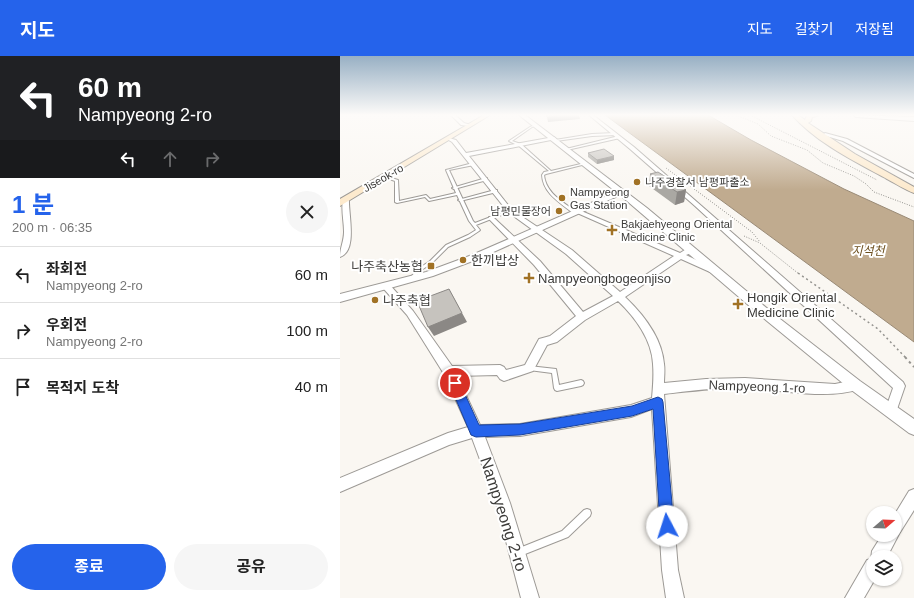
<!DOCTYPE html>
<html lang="ko">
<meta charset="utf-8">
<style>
:root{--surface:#fff;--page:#f6f6f6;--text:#222;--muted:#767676;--line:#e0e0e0;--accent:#2563eb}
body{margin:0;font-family:Helvetica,"Noto Sans KR",sans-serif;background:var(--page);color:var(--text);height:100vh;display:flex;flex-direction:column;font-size:15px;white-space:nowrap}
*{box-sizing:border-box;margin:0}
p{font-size:13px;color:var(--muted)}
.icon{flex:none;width:22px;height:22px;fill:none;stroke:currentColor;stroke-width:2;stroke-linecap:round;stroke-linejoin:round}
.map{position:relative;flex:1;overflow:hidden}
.drawer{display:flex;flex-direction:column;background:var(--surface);width:340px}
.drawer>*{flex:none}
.banner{background:#202124;color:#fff;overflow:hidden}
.needle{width:26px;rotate:71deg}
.controls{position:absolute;left:526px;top:450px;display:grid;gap:8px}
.controls a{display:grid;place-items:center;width:36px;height:36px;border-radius:50%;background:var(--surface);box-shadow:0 1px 3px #0004;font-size:20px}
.pin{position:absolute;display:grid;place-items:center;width:34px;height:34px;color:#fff;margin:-17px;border:2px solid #fff;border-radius:50%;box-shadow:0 1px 4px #0007}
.me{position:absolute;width:44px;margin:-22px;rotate:355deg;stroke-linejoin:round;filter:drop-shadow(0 0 3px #0008)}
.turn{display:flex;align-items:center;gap:14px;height:84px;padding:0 12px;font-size:18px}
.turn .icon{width:52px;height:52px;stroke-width:2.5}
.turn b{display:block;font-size:28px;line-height:34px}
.lanes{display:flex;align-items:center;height:38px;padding:0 12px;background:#0003;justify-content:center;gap:20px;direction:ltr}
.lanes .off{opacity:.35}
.round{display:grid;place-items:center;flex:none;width:42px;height:42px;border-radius:21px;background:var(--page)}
.overview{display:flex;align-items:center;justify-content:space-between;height:68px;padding:0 12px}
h1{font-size:24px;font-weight:700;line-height:30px;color:var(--accent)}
.action{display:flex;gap:8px;margin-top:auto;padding:8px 12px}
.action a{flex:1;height:46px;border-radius:24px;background:var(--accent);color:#fff;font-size:16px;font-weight:700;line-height:46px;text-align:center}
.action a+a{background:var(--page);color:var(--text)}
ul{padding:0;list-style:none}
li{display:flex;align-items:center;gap:12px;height:56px;padding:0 12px;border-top:1px solid var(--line)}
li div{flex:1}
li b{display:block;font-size:15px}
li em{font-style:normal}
header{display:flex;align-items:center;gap:24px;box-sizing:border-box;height:56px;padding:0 20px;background:var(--accent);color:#fff}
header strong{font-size:19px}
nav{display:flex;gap:22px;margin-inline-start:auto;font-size:14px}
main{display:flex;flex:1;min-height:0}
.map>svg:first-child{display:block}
.water{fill:#c0ab8f;stroke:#998a76}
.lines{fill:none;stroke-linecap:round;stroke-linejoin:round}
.service-casing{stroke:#9d9a96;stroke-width:2}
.pedestrian-casing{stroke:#9d9a96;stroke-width:2}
.minor-casing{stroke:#9d9a96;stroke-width:2}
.tertiary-casing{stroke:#9d9a96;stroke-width:2}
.secondary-casing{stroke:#9d9a96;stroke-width:2}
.path-far2{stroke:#94938f;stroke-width:1;stroke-dasharray:1 1.5;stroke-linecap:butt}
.path-far1{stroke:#94938f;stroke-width:1.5;stroke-dasharray:2 3;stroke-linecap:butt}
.path{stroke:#94938f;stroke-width:2;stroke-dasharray:2.5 3.5;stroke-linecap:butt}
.service{fill:#fff;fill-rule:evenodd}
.pedestrian{fill:#fff;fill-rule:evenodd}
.minor{fill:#fff;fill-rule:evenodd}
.tertiary{fill:#fff;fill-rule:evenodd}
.secondary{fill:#fdeacd;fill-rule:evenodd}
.wall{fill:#aaa8a3}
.shaded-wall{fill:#8b8885}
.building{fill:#c6c3be;stroke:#8b8885}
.route{fill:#2563eb;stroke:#184099}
.poi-dot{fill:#a17225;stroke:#fff;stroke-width:1.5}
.labels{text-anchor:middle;stroke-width:4;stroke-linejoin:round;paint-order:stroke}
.far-street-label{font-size:11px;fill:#3d3c3a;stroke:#fff}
.far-poi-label{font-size:11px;fill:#3d3c3a;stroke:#fff;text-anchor:start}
.far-water-label{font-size:12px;font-style:italic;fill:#6c4e1d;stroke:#fff}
.poi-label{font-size:13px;fill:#3d3c3a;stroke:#fff;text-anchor:start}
.street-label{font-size:13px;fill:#3d3c3a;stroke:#fff}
.near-street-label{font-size:16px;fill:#3d3c3a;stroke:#fff}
</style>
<header>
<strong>지도</strong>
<nav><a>지도</a><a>길찾기</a><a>저장됨</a></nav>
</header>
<main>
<section class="drawer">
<div class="banner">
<div class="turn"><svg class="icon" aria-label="left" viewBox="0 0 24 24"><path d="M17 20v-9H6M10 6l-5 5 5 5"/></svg><div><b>60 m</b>Nampyeong 2-ro</div></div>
<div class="lanes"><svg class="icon" aria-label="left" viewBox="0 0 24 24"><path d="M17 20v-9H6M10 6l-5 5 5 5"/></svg><svg class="icon off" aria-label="ahead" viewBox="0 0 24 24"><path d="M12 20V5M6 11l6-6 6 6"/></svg><svg class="icon off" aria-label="right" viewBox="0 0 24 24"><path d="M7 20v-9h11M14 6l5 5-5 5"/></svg></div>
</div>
<div class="overview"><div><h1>1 분</h1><p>200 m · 06:35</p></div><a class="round"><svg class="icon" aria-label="close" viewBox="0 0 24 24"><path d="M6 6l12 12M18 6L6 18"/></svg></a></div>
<ul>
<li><svg class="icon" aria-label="left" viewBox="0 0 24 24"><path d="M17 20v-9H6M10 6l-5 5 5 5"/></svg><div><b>좌회전</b><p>Nampyeong 2-ro</p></div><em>60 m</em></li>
<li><svg class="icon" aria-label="right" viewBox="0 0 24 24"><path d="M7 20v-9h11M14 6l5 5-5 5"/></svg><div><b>우회전</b><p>Nampyeong 2-ro</p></div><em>100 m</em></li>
<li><svg class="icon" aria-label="arrive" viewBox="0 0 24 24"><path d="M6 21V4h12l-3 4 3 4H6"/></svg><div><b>목적지 도착</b></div><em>40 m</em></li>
</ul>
<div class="action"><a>종료</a><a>공유</a></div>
</section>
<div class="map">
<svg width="574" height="542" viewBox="0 0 574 542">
<rect width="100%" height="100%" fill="#faf7f2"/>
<path class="water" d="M265,59H368L411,84L504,133L574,165V286Z"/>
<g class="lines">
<g class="service-casing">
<path id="service" d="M195,69H197L192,71L172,85L181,88L211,115L245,107L246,108L206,118L204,119C206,137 222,145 235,155V157H233C219,146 203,137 202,119L204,116L209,115L179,90L169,85L190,71Z
M275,77L276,79L252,80L216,85L215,84L252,78Z
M279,80L280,82L227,94L226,93Z
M133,107L134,108V109L109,114L133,165L135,167L169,154L172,155L136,169L140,174L139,175L130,181L108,191L92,207L80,215L74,224H70V222L78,213L90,205L106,189L128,179L136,174L129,165L117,139L89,145L85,141L57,147L55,146V125L44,121L45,120L58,124L59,145L86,139L90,143L116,137L106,114Z
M187,310H189L216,313L219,329L241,324L243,325L244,327L243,329L241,330L217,335L215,334L214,332L212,317L189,314H187L186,312Z
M247,453L250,454L251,457L250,460L228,481L180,500L177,499L176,496L177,493L222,475L244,454Z"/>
</g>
<g class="pedestrian-casing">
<path id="pedestrian" d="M146,122H147V124L114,133L112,132Z
M155,134H157V136L120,145L118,144Z"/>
</g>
<g class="minor-casing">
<path id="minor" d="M111,59H115L124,67L131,69L129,70L121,69Z
M249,59H253L294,91L563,326L565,330L555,359L551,361L547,359L545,355L553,332L355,150L290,93Z
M485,77L507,83L574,118V122L503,85L483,79Z
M214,81L216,83L129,100L172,154L232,194L280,236L334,200L235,156V154H239L340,197L348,192H354V196L346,199L377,214L373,217L370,216L341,203L285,241C303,258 322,282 324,308C325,314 324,321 324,327L366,323L405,322L495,328L515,324L519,325L521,329L519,333C488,344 440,334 407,332C379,331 351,335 324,338L338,514L344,542H326L322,514L312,353L291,361L180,380L145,381L170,447L199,542H181L156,447L132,382L109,389L0,436V422L108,377L128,371L104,318L67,259L43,232L42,230L43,228H49L73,255L112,310L160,309L164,311L166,314L185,309L199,283L210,280L236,260L194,209L149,163V161H153L200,205L243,256L273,240L226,198L168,156L112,86L107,83L109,82L116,84L126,97ZM278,245C295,261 312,284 313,308C314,320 313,331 312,342L291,349L180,368L140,369L117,320L157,319L160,323L164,325L193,315L207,289L217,286L245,264Z
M6,141L9,143C8,157 18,195 0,201C0,192 4,185 4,176C4,165 1,154 3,143Z
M574,433V454L559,478L547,501H533V523H535L524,542H505L527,504L531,503L532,495L542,479H555V458L569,435Z"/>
</g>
<g class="tertiary-casing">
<path id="tertiary" d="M179,59H185L307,152L435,259L520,325L574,363V379L569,377L510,333L427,265L280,139L138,203L93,220L0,246V238L86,216L132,199L276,136Z
M513,59L574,61V65L516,61Z"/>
</g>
<g class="secondary-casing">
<path id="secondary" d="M144,59H150L0,150V143Z
M452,59H458L465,64L467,59H478L477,60L472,61L471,65L468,67L515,98L574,131V137C565,134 555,127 547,123C514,105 477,87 452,59Z"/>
</g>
<path class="path-far2" d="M396,59L418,68L431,80L467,94L483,107L514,120L526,128L534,136L574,151
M410,59L537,124
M326,112L412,176L420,186
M404,180L420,187L459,218"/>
<path class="path-far1" d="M458,217L538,273L566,302"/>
<path class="path" d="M565,301L574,311"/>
<use href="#service" class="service"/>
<use href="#pedestrian" class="pedestrian"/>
<use href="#minor" class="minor"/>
<use href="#tertiary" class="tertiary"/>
<use href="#secondary" class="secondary"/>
</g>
<path class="wall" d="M248,97L274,100V104L257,108L248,101Z
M310,118L346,134L344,146L335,149L309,130Z"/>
<path class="shaded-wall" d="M236,59H239L240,63L208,66L207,61Z
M274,100V104L257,108V104Z
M346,134L344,146L335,149L337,136Z
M109,233L127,266L94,280L88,271Z"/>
<path class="building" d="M206,59H236L207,61Z
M264,93L274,100L257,104L248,97Z
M318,116L346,134L337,136L310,118Z
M109,233L122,257L88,271L77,245Z"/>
<linearGradient id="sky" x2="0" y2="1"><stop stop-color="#98b0c4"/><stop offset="0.44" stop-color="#fdfbf9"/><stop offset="1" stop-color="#fdfbf9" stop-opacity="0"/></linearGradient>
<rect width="574" height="134" fill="url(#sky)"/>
<path class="route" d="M115,322L118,323L139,369L180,368L292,350L318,341L322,343L323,346L334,470L332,475L327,478L322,475L320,470L313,353L292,360L180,379L136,381L131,379L109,327L111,323Z"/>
<g class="poi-dot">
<circle cx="297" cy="126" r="4"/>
<circle cx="222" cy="142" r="4"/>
<circle cx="219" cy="155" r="4"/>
<path d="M270 168h4v4h4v4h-4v4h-4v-4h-4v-4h4z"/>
<circle cx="123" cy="204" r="4"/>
<rect x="87" y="206" width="8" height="8" rx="2"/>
<path d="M187 216h4v4h4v4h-4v4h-4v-4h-4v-4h4z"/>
<circle cx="35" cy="244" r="4"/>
<path d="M396 242h4v4h4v4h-4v4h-4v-4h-4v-4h4z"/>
</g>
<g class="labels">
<g class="far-street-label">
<text transform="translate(43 122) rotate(-30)" y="4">Jiseok-ro</text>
</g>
<g class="far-poi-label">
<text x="305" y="130">나주경찰서 남평파출소</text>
<text x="230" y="140">Nampyeong<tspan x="230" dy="13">Gas Station</tspan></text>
<text x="211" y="159" text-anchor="end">남평민물장어</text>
<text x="281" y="172">Bakjaehyeong Oriental<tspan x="281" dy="13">Medicine Clinic</tspan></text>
</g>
<g class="far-water-label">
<text x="528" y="199">지석천</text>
</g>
<g class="poi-label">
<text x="131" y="209">한끼밥상</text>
<text x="83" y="215" text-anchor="end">나주축산농협</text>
<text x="198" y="227">Nampyeongbogeonjiso</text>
<text x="407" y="246">Hongik Oriental<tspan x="407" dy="15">Medicine Clinic</tspan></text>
<text x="43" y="249">나주축협</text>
</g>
<g class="street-label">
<text transform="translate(417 330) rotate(2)" y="5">Nampyeong 1-ro</text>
</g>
<g class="near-street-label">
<text transform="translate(164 458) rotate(72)" y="6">Nampyeong 2-ro</text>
</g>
</g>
</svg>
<div class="controls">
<a><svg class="needle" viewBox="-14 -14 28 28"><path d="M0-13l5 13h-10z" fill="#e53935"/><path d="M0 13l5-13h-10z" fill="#767676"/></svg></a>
<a><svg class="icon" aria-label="layers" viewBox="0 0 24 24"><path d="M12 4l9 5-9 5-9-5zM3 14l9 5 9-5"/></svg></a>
</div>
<div class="pin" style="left:115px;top:327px;background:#d93025"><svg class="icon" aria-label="arrive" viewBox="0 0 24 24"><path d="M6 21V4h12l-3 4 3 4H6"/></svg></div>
<svg class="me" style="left:327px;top:470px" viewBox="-20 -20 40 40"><circle r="19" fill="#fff"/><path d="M0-13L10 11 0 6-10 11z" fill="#2563eb"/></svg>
</div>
</main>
